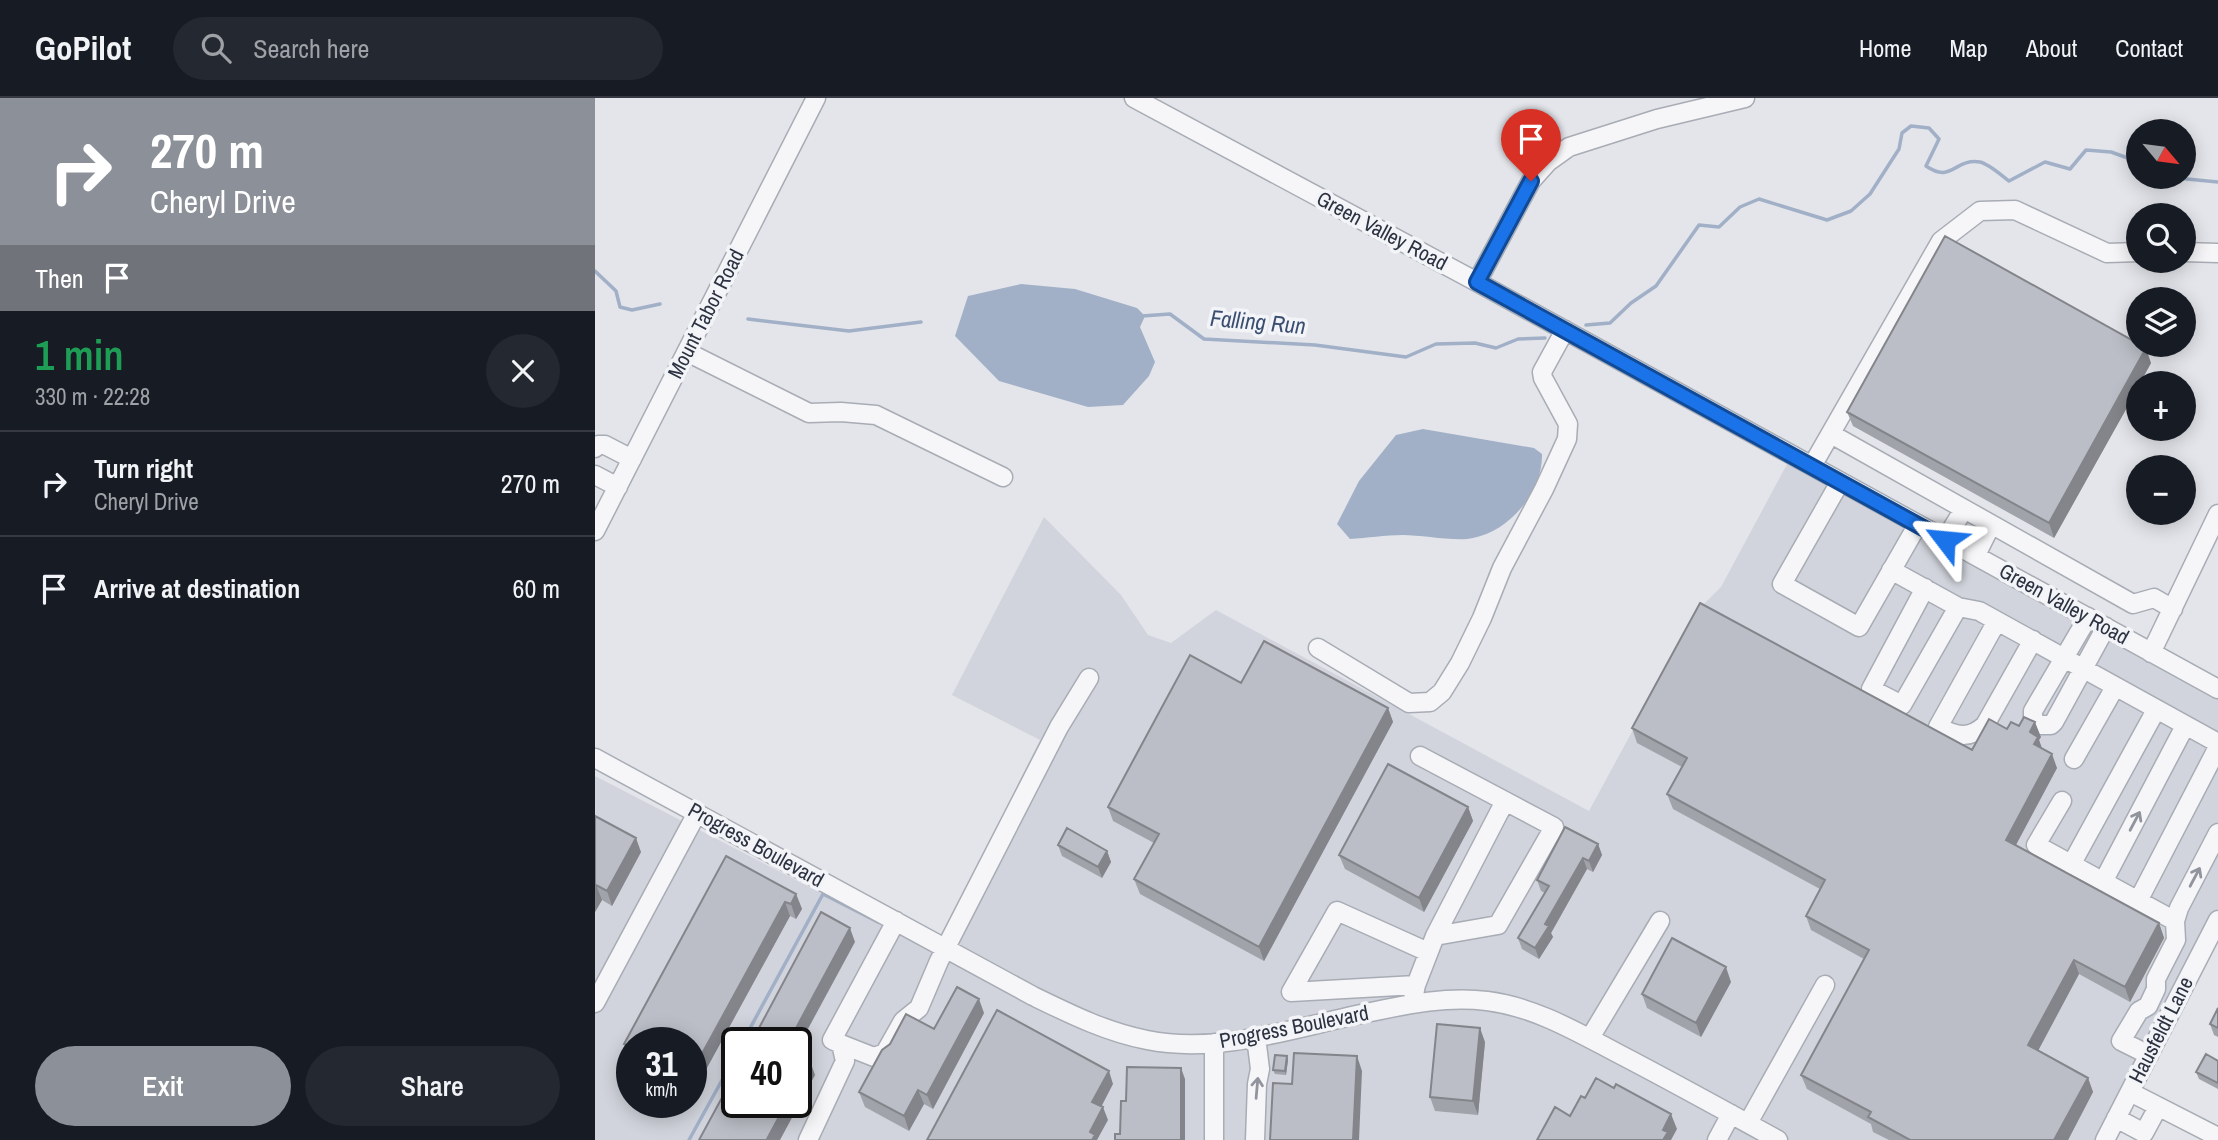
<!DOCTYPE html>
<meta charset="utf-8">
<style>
:root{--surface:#171b24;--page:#242831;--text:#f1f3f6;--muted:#9ea1a6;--line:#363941;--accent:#8c9099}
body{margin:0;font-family:"Archivo Narrow",sans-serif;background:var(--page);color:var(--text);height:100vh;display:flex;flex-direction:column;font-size:26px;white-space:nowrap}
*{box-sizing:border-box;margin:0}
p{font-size:23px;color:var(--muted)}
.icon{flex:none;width:38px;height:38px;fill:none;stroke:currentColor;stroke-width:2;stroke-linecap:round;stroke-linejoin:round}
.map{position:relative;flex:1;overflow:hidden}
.sheet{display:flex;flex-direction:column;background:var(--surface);width:595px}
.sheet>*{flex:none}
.hud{background:#8c9099;color:#fff;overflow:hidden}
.needle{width:46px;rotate:119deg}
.tools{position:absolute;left:1531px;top:21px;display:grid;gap:14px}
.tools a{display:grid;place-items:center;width:70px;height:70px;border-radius:50%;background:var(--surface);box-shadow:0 4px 18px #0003;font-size:35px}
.speed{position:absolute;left:21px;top:929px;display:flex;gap:14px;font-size:35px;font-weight:700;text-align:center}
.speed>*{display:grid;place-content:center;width:91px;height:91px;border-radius:50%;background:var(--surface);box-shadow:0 4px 18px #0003;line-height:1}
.speed small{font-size:18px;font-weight:400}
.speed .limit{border:4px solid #111;border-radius:10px;background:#fff;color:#111}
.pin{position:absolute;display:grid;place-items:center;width:60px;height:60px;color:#fff;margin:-72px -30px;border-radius:50% 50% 50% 0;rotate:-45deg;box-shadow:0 0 7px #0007}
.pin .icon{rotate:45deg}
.me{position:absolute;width:77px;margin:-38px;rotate:299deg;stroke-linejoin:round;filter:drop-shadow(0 0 5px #0008)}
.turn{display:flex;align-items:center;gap:24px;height:147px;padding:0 35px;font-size:32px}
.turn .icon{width:91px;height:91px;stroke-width:2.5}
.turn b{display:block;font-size:49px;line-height:60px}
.then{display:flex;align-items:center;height:66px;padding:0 35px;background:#0003;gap:14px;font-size:26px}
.round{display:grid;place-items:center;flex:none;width:74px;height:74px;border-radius:37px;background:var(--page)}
.summary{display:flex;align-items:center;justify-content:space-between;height:119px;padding:0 35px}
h1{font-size:42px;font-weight:600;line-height:52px;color:#1e9e55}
.action{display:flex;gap:14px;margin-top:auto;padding:14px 35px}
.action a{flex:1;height:80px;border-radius:42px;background:var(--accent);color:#fff;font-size:28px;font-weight:600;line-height:80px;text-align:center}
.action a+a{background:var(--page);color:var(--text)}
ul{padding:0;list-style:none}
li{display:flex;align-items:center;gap:21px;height:105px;padding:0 35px;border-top:2px solid var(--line)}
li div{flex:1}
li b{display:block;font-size:26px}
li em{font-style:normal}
header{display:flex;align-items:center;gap:42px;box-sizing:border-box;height:98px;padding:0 35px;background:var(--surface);border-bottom:2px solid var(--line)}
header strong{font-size:33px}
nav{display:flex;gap:38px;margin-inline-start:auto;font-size:24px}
.search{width:490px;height:63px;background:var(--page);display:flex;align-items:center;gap:18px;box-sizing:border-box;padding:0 24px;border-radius:38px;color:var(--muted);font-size:26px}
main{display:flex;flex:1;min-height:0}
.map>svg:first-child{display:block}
.built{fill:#d1d4dc;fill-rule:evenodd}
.water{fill:#a1b0c7}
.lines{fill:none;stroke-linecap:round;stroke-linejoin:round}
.stream{stroke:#a1b0c7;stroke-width:3.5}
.minor-casing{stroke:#a8acb4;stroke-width:21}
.minor{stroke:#f6f6f9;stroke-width:18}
.wall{fill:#a1a3aa}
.shaded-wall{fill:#83858b}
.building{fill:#bbbec6;stroke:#83858b;stroke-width:2}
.oneway{stroke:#91949d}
.route-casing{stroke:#114b97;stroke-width:18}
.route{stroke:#1a73e8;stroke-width:12}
.labels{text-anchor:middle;stroke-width:7;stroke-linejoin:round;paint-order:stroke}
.street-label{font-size:21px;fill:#2c3241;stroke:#f3f4f7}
.water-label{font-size:23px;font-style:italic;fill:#3a4e71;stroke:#f3f4f7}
</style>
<header>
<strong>GoPilot</strong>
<div class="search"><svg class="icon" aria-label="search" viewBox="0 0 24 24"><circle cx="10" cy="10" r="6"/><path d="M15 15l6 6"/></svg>Search here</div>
<nav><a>Home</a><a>Map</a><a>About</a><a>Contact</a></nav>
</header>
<main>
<section class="sheet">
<div class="hud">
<div class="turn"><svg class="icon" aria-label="right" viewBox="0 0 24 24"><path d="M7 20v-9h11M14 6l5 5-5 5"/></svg><div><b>270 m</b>Cheryl Drive</div></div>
<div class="then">Then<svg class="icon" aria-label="arrive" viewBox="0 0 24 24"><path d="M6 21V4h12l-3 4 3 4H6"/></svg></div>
</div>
<div class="summary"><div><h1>1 min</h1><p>330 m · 22:28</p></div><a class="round"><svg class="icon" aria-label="close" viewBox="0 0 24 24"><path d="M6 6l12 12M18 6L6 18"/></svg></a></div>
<ul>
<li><svg class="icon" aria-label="right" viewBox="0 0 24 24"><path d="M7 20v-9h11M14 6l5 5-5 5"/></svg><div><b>Turn right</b><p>Cheryl Drive</p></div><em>270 m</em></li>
<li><svg class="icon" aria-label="arrive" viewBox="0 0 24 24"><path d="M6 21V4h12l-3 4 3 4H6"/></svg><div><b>Arrive at destination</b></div><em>60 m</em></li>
</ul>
<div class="action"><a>Exit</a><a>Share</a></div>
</section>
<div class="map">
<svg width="1623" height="1042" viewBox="0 0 1623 1042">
<rect width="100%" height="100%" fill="#e3e5ea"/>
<path class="built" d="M1197,357L1623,591V822L1510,1042H0V678L338,853L350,833L445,642L357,597L449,419L526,497L553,537L576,545L621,512L994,713L1103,512L1126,489ZM37,945H96V1004H37ZM142,945H201V1004H142Z"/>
<path class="water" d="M426,186L480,191L542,210L550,218L545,229L560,264L554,278L528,307L493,309L404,283L360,238L373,198Z
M828,331L939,350L947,356C948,393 915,433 878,440C862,444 827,437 808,437C790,437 772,440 755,441L742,426L764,383L801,337Z"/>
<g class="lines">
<path class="stream" d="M1571,79L1623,84
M0,173L21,193L25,209L37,212L65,206
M547,218L575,216L609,241L720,247L811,259L841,246L880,245L901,250L923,241L950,240
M153,221L254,233L326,224
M991,227L1015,225L1036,205L1061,188L1104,127L1124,129L1145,109L1164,101L1232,122L1256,113L1275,96L1293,68L1304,51L1307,35L1316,28L1334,30L1344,41L1331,68C1357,86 1359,60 1385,64C1394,66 1406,77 1414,83L1450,64L1475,71L1491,52L1516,54L1544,64
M147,945L228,796L283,824
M94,1042L142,955"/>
<g class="minor-casing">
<path id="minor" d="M539,0L882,184L1623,591
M1589,154L1623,155
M882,184L936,83L953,64L974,49L1062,21L1150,0
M92,254L214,315L246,314L281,317L408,379
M1236,336L1538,506L1559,500L1578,511
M0,350L3,347H10L37,361
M1217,368L1346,143L1385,113L1420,112L1512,155L1544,154
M0,377L23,389
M1245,384L1187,486L1264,529L1323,426
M0,433L221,0
M1350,442L1369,411
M1381,457L1396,427
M1296,472L1363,509L1384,513L1623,645
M1330,490L1276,591L1307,607L1363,509
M1493,519L1438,613V621L1444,627H1456L1459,624L1511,529
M1402,523L1343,629C1361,638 1374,642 1390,627L1438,542
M723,550L814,605L835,604L847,594L865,565L887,520L907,470L949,391L972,341L973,326L948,280L947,274L970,232
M1556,555L1623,416
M825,658L910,703
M0,660L438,898C475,916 511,934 552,942C627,957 703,928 776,914C814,906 853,898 892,903C940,909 982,934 1024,956C1078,984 1130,1013 1183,1042
M1479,661L1520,589
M1467,703L1441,747L1580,823L1581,842L1561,881V891L1553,908L1544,913L1526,943L1554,957
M1476,767L1561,612
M1508,784L1590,628
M1543,803L1623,649
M1580,823L1584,810L1623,735
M821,887L696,894L742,813L833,854
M0,905L102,715
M817,906L821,887L840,838L903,827L959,729L910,703L840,838
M995,940L1065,823
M246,946L237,942L301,823
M1535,994L1623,1039
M1521,1020L1549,1035L1563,1009
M1153,1025L1230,887
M213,1042L250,963L246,946L279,959L290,955L308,923L324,910L344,863L464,629L494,580
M619,1042V945
M660,1042L662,986L665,971L661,939
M1122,1042L1136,1016
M1510,1042L1623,822"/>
</g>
<use href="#minor" class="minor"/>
</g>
<path class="wall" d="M1556,265L1545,285H1544V288L1459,440L1258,328L1252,314Z
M646,585L793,610L798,624L669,863L545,796L539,781L559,745L518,723L513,709Z
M1037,630L1377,652L1412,631L1446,639L1444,642L1447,651L1462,670L1421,747L1564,825L1569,840L1535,904L1484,876L1443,953L1493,980L1498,994L1473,1042H1294L1278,1034L1276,1026L1212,991L1206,977L1269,861L1216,832L1211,818L1225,791L1078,711L1072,696L1087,669L1042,645Z
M873,709L878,723L829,814L750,771L744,757Z
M0,718L46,754L17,808L7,802L0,814Z
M1003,746L1007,757L998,774L992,771L956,835L958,839L944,861L927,851L923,840L950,795L946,793L942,782Z
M463,747L512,753L516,764L507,780L467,758Z
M131,758L201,796L207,811L201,821L195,818L102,988L96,985V945H37V961L35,960L29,946Z
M1136,884L1106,939L1052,910L1047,896Z
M1623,910V939L1619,937L1615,926Z
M389,915L338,1011L329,1006L314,1033L270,1009L264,994L339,931Z
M890,944L883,1017L840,1013L835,999Z
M692,958L693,962L691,977L680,976L678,972Z
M1623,963V991L1604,981L1601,974Z"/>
<path class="shaded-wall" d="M1551,250L1556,265L1545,285H1544V288L1459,440L1454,425Z
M793,610L798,624L669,863L664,849Z
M1440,624L1446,639L1444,642L1448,653L1444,661L1435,634Z
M1457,656L1462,670L1416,756L1411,742Z
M873,709L878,723L829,814L824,800Z
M41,740L46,754L17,808L12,793Z
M1003,746L1007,757L998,774L994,763Z
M512,753L516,764L507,780L503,769Z
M988,760L992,771L956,835L958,839L944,861L940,850L950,826Z
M1,787L7,802L0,814V790Z
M201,796L207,811L201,821L196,806Z
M190,804L195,818L102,988L97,974Z
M1564,825L1569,840L1535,904L1530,889Z
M255,830L260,844L201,953V945H193Z
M1479,862L1484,876L1438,962L1433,947Z
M1131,869L1136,884L1106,939L1101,925Z
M384,901L389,915L338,1011L332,997Z
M885,930L890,944L883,1017L878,1003Z
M692,958L693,962L691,977L690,973Z
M762,958L767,973L764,1042H758Z
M215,963L220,977L185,1042H172L192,1004H201V988Z
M586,970L590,981V1042H586Z
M514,973L518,986L502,1017L497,1004Z
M1493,980L1498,994L1473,1042H1459Z
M323,992L329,1006L314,1033L309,1018Z
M508,1009L513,1022L502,1042H497L495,1034Z
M1076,1016L1082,1031L1076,1042H1068V1032Z"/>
<path class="building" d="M1350,138L1551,250L1454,425L1252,314Z
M1105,505L1377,652L1394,621L1412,631L1416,624L1424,628L1429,619L1440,624L1435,634L1443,639L1439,646L1457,656L1411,742L1564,825L1530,889L1479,862L1433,947L1493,980L1459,1042H1315L1273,1019L1276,1014L1206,977L1274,852L1211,818L1230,782L1072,696L1092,660L1037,630Z
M669,543L793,610L664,849L539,781L564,736L513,709L595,557L646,585Z
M793,666L873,709L824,800L744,757Z
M0,718L41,740L12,793L1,787L0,790Z
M970,729L1003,746L994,763L988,760L950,826L954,828L940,850L923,840L954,788L942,782Z
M472,730L512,753L503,769L463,747Z
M131,758L201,796L196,806L190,804L97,974L96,973V945H37V950L29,946Z
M226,814L255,830L193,945H156Z
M1077,840L1131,869L1101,925L1047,896Z
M362,889L384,901L332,997L323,992L309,1018L264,994L287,952L295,946L311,916L339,931Z
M1623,910V930L1615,926Z
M402,912L514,973L497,1004L508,1009L495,1034L500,1037L497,1042H332Z
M842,926L885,930L878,1003L835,999Z
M201,955L215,963L201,988Z
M699,955L762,958L758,1042H675L678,985L697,986Z
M1611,956L1623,963V985L1601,974Z
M680,957L692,958L690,973L678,972Z
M532,969L586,970V1042H520V1036H525L526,1003H531Z
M142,972V1004H192L172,1041L173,1042H104Z
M1001,980L1019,990L1021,986L1076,1016L1068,1032L1073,1034L1068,1042H942L960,1009L975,1018L986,998L990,1000Z"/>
<defs><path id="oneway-shaft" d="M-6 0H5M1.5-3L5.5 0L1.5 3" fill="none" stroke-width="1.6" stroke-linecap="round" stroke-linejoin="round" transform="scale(1.75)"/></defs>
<g class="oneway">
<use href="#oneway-shaft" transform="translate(1540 723) rotate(-62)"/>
<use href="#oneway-shaft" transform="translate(1600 779) rotate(-62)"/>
<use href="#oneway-shaft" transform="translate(662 990) rotate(-85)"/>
</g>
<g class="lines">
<g class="route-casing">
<path id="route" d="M936,83L882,184L1350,442"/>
</g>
<use href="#route" class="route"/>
</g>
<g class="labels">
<g class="street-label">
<text transform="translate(787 133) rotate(28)" y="7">Green Valley Road</text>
<text transform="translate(111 216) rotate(-63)" y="7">Mount Tabor Road</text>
<text transform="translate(1469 506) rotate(29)" y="7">Green Valley Road</text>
<text transform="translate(161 747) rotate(29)" y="7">Progress Boulevard</text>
<text transform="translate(699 929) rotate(-11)" y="7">Progress Boulevard</text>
<text transform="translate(1566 932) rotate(-63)" y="7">Hausfeldt Lane</text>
</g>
<g class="water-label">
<text transform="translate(663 224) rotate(5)" y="8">Falling Run</text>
</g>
</g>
</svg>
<div class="tools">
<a><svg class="needle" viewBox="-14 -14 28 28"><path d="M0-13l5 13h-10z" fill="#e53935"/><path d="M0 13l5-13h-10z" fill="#9ea1a6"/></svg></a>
<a><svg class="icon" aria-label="search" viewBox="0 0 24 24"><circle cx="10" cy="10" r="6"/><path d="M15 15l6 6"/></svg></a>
<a><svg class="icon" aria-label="layers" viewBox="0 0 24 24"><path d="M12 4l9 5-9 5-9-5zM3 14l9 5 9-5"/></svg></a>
<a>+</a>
<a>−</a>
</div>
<div class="speed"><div>31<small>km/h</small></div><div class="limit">40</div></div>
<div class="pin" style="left:936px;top:83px;background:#d93025"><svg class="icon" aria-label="arrive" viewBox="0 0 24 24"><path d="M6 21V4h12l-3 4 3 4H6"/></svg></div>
<svg class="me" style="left:1350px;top:442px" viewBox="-20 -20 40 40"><path d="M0-17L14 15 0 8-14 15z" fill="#1a73e8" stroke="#fff" stroke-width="4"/></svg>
</div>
</main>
